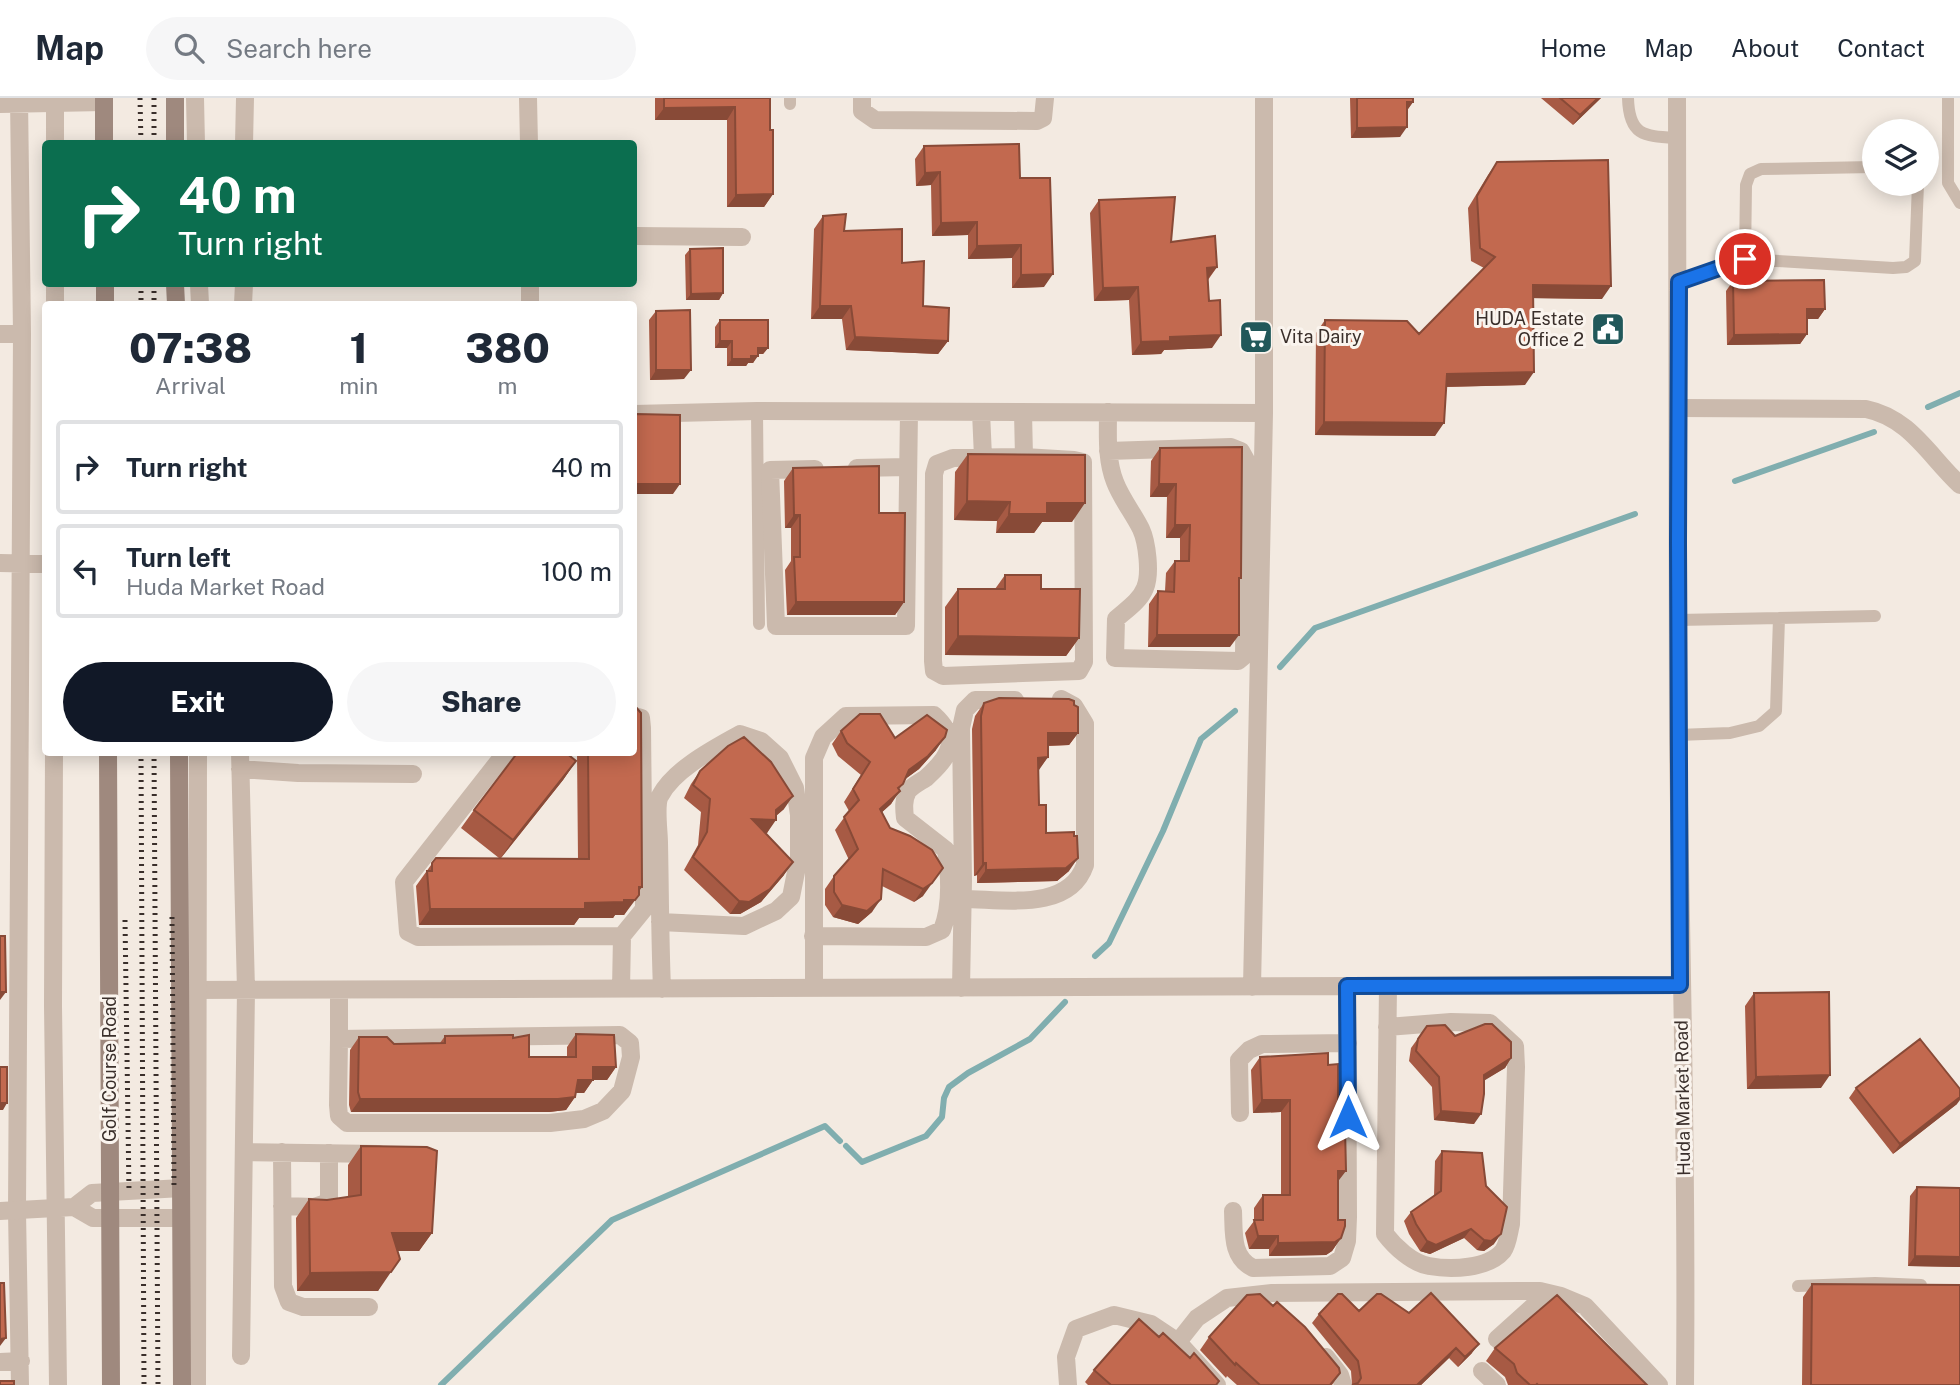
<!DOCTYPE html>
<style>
:root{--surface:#fff;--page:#f6f6f7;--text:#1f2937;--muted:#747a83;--line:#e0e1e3;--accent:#111827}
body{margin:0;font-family:"Public Sans",sans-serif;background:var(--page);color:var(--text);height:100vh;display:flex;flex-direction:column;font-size:26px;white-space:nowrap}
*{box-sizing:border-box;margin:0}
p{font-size:23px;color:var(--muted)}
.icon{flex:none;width:38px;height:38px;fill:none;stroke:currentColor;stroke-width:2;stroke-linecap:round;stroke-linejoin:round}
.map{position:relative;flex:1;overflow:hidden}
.side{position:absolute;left:42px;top:203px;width:595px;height:455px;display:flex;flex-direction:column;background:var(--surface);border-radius:7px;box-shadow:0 4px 18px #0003}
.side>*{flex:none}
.hud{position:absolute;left:42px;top:42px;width:595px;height:147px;border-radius:7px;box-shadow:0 4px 18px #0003;background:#0b6e4f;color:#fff;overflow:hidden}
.tools{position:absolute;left:1862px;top:21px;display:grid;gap:14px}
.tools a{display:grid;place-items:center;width:77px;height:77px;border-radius:50%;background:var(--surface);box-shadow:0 4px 18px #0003;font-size:35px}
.pin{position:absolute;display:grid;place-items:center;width:60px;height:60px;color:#fff;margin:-30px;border:4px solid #fff;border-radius:50%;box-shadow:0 2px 7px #0007}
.me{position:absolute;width:77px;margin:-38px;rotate:0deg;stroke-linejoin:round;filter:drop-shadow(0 0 5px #0008)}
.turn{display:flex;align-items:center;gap:24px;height:147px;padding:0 21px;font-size:32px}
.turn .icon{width:91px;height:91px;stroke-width:2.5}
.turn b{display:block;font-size:49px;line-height:60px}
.eta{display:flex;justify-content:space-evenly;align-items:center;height:119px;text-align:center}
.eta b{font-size:42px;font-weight:800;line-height:49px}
.cta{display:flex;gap:14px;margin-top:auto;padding:14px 21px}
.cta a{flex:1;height:80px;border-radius:42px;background:var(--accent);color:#fff;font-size:28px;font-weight:800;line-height:80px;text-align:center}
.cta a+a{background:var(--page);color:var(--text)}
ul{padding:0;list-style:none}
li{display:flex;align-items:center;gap:21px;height:94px;margin:0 14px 10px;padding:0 7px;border:4px solid var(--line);border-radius:7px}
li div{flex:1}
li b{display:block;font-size:26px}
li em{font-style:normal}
header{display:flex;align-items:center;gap:42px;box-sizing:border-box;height:98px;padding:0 35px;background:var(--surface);border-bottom:2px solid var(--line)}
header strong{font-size:33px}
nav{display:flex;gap:38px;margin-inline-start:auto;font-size:24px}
.search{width:490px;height:63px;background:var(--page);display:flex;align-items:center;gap:18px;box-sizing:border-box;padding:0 24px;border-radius:38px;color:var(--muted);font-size:26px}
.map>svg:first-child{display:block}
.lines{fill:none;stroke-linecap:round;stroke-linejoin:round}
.stream{stroke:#80aeaf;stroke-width:6}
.service{stroke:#cbbaad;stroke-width:12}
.minor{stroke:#cbbaad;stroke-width:18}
.tertiary{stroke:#cbbaad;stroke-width:18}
.secondary{stroke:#9f897e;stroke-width:18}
.rail{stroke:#3a2f2b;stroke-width:5;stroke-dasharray:2 5;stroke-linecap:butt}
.wall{fill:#a75a44}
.shaded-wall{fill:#884a37}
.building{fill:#c2694f;stroke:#884a37;stroke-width:2}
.route-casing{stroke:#114b97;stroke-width:18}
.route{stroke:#1a73e8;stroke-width:12}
.labels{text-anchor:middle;stroke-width:6;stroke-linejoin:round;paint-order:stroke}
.poi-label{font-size:18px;fill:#3a2f2b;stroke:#faf4ee;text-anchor:end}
.street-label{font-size:18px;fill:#3a2f2b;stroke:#faf4ee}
</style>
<header>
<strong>Map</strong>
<div class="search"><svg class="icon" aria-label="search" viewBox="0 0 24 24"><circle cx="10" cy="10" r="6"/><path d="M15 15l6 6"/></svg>Search here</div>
<nav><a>Home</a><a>Map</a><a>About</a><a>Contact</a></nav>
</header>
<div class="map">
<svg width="1960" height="1287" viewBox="0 0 1960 1287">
<rect width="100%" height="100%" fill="#f3eae1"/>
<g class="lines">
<path class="stream" d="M1928,309L1960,295
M1735,383L1874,334
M1280,569L1315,530L1635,416
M1095,858L1109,845L1163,733L1201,641L1235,613
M846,1048L862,1064L926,1038L942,1019L944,1000L949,989L968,975L1030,941L1065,904
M441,1287L612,1122L825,1028L840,1043"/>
<path class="service" d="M1628,0C1629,38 1644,38 1677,40
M1948,0V85L1960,105
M790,6V0
M1745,161L1746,87L1750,76L1761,71L1874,69
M1679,184L1745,161L1893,170L1906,169L1915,163L1918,86
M757,313L759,526
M1678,522L1875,518
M1678,637L1730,635L1759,628L1776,613L1779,520
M1798,1188L1875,1185L1921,1187"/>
<path class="minor" d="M19,0L22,236L17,1113L20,1287
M528,0L529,46
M862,0V13L875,22L1037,23L1043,20L1045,0
M0,6L104,4
M244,46L245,0
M634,138L742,139
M530,186V206
M243,206L244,186
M0,236H22
M1679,310L1866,311C1910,320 1929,358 1960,387
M981,314L983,359
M1023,314L1024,359
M1108,314C1108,337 1106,361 1115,384C1121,400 1133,415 1141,431C1147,444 1151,476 1145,490C1140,503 1126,512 1116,521L1115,560L1238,563L1244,558L1246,362L1241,353L1231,349L1108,353
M634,316L757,313L1264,315
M1024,359L1074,362L1083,364L1084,564L1079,573L943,578L934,573L933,563L934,376L937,366L953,360Z
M857,370L908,369
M815,371L770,372L776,528H906L909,314
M0,465L46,466
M240,654L246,892L241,1258
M506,654L404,784L408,834L418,839L622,838
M240,671L298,675L413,676
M963,801C1003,801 1069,814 1085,767V626L1074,608L1061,601
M660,824L744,828L776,813L791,799L799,759V717L795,690L780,660L761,643L740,636C715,650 674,671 660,698C655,707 659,734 659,745C660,794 660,842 662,891
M813,838L926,839L942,832C952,807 950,778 946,752L905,720C904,711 903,702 908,693C912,688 920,684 926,680C950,658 961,642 934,617L846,618L823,639L814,660V890
M1252,889L1264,315V0
M961,890L963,783L961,630L965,612L975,602H1015
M621,891L622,838L644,811L642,630L641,620L634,618
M183,892L1680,887
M339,892V941L620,937L630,945L631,959L622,993L603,1013L584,1021L550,1025H347L339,1018L338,1007L339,941
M1387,929L1451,924L1490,925L1515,948L1516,969L1511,1126C1509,1134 1508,1146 1503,1153C1488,1171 1451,1172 1429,1168C1412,1165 1395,1149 1385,1136L1388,888
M1240,1015L1239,962L1249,952L1262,946L1348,945
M244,1054L379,1056
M282,1054L283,1188L289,1204L303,1209H369
M282,1108L314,1109L326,1105L329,1099V1055
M1233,1113C1234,1135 1231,1159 1253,1170L1330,1168L1342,1160L1347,1143L1348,1119L1347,888
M1497,1241L1548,1195
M1178,1244L1217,1287
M1326,1259L1340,1277L1343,1287
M0,1264L21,1263
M1482,1273L1497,1287
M1068,1287L1066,1259L1076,1231L1114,1217L1151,1226L1178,1244L1197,1220L1227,1200L1272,1195L1518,1193H1540L1561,1198L1585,1208L1659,1287"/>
<path class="tertiary" d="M55,0V46
M195,0L196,46
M1677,0C1679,213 1676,427 1678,640C1681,856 1687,1071 1685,1287
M55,186V206
M199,186L200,206
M54,654L53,908L58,1287
M74,1109L92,1095L182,1090
M0,1113L74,1109L93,1120H182
M197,1287L198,654"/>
<path class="secondary" d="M104,46V0
M175,46V0
M105,186V206
M175,186L176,206
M108,654L111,1287
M179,654L182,1287"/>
<path class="rail" d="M140,0L141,46
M154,0V46
M141,186V206
M154,186V206
M141,654L144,1287
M154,654L158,1287
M172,819L174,1091
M125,822L129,1093"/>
</g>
<path class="wall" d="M655,0H770L773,96L764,109H727V22H655Z
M1350,0H1413V4L1407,12L1400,39L1351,40Z
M1541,0H1601L1573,27Z
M924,48L1020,80L1044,189L1012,190V160L968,161V137L932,138L931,87L916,88L915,61Z
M1497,64L1602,201L1533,200L1525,287L1446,289L1435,338L1315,337L1316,235L1325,222L1419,236L1484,170L1471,163L1468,110L1488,77Z
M1099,102L1217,169L1208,182L1212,250L1164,252L1161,256L1132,257L1129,202L1094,203L1090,115Z
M823,118L844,133L902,165L923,208L948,243L938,256L846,252L842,221H811L814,131Z
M690,151L723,195L719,202H686L685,157Z
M1733,183L1825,211L1818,221H1807V236L1800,246L1727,247L1726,193Z
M656,213L684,281L650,282L649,222Z
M720,222L768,250L763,256H758L753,265H748L746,268H727V250H715V229Z
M636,316L673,396H634V320Z
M1160,350L1239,484L1230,549H1148L1149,506L1158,493H1165L1166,475L1175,463H1180V440H1166L1167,399H1150L1151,363Z
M968,356L1072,424H1042L1034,435H996L997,423L954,422L955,374Z
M793,370L879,415L904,504L895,517H787L785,472L791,463V430H785L784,383Z
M1005,477L1041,491L1079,540L1066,558L945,557V509L958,491H995Z
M984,605L1078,635L1069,647L1048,648V659L1038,672L1039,707L1046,735L1069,773L1057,783L977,785V777L974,778L972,631L975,618Z
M841,633L895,640L936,652L919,671L905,681L891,706L881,715L890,730L932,752L923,798L914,804L882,788L872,814L858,826L833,819L825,807V791L834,778L849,762L835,732L849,713L844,704L861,677L838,658L832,646Z
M577,654H634L639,794L624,817H615L613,820H579L574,827H419L416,788L436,760H499L461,730L474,712L576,663L563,682L501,760L578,761Z
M700,673L784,711L776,718L767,735H765L784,777L761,804L740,816H730L684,772L698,747L701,714L684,700L691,686Z
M1754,895L1821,990L1747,991L1745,908Z
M1427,928L1511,960L1505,970L1484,982L1474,1026L1434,1022L1432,989L1409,963L1411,950Z
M576,936L616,969L607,982H593L584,995H576L575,999L566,1012L549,1014H351L349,1007L350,952L359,939L394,946L440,945L445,938L513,940L529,959H567V949Z
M1260,959L1328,967L1338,1084V1122L1341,1140L1332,1153L1326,1157L1269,1158V1151H1249L1245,1135L1254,1123V1110L1263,1097H1281V1014L1253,1015L1251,972Z
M1856,990L1957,1006L1893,1056L1849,1000Z
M361,1048L432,1135L419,1153H398L378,1193H297L296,1120L309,1101L327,1102L348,1099V1067Z
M1442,1053L1494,1146L1484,1153L1477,1152L1464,1140L1430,1156L1420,1153L1409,1136L1404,1123L1411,1114L1434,1098L1435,1063Z
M1917,1089L1960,1090V1169L1908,1168L1910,1098Z
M1812,1186L1960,1287H1802L1803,1199Z
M1359,1213L1409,1215L1472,1255L1458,1269L1449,1260L1421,1287H1352L1351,1273L1312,1225L1319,1216Z
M1159,1239L1216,1287H1088L1085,1284L1094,1272Z
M1209,1239L1340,1275L1332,1287H1237L1227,1278L1226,1280L1200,1252Z
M1495,1250L1647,1287H1508L1505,1279L1486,1263Z"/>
<path class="shaded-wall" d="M1598,0H1601L1573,27L1580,17Z
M1407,4H1413L1406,14Z
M735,9L727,22H655L664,10Z
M1407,29L1400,39L1351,40L1357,30Z
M940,74L931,87L916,88L925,75Z
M773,96L764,109H727L736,97Z
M977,124L968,137L932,138L941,125Z
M1021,147L1012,160L968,161L977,148Z
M1217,169L1207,182V170Z
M1053,176L1044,189L1012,190L1021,177Z
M1533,187L1611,188L1602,201L1524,200Z
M1138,189L1129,202L1094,203L1103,190Z
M723,195L719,202H686L691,196Z
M820,208H851L842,221H811Z
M1807,211H1825L1818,221H1800Z
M1807,236L1800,246L1727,247L1734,237Z
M1221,237L1212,250L1164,252L1161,256L1132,257L1141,244L1170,239Z
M855,239L948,243L938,256L846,252Z
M720,243H732L727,250H715Z
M758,250H768L763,256H753Z
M751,258H758L753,265H748L746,268H727L732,261Z
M656,272H691L684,281L650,282Z
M1534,274L1525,287L1438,289L1447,276Z
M1324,324L1444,325L1435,338L1315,337Z
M636,386H680L673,396H634V390Z
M1159,386H1176L1167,399H1150Z
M967,403L1010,404L997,423L954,422Z
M1047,405H1085L1072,424H1042L1034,435H996L1009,416Z
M794,417H800L791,430H785Z
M1175,427H1190L1180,440H1166Z
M796,504H904L895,517H787Z
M1157,537H1239L1230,549H1148Z
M958,538L1079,540L1066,558L945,557Z
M1048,635H1078L1069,647L1039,648Z
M945,639L936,652L919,671L900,685L909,672Z
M1048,659L1039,672L1029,673L1038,660Z
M576,663L563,682L500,761L513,742Z
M900,693L891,706L871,724L880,711Z
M793,698L784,711L771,722H776L767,735L743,734L752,721L776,712Z
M1078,760L1069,773L1057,783L977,785L986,772Z
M793,764L784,777L761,804L740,816H730L739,803Z
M983,765H986L977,777L974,778Z
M943,770L923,798L914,804L923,791Z
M639,789H642L633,802L639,797L624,817H615L613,820H579L574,827H419L430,811L585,805Z
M881,801L872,814L858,826L833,819L842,807Z
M0,894H6L0,902Z
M1511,960L1505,970L1477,987L1484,977Z
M593,969H616L607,982H584Z
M1830,977L1821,990L1747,991L1756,979Z
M578,982H593L584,995H569Z
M575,999L566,1012L549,1014H351L360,1001Z
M1960,999V1002L1957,1006L1893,1056L1900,1046Z
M1262,1002H1290L1281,1014L1253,1015Z
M0,1005H7L3,1012H0Z
M1441,1013L1481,1016L1474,1026L1434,1022Z
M1338,1073H1346L1336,1086Z
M1471,1131L1464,1140L1430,1156L1420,1153L1427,1143Z
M392,1135H432L419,1153H379Z
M1501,1136L1494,1146L1484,1153L1477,1152L1484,1142Z
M1258,1138H1278L1269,1151H1249Z
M1341,1140L1332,1153L1326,1157L1269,1158L1278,1145Z
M1915,1158L1960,1159V1169L1908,1168Z
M391,1174L378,1193H297L310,1175Z
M6,1240L0,1248V1241Z
M1479,1246L1472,1255L1458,1269L1465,1259Z
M1456,1250L1449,1260L1421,1287H1417Z"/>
<path class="building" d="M664,0H770V32H773V96L736,97L735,9L664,10Z
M1357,0H1413V4H1407V29L1357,30Z
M1560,0H1598L1580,17Z
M1019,46L1020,80H1050L1053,176L1021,177V147L977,148V124L941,125L940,74L925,75L924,48Z
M1608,62L1611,188L1533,187L1534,274L1447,276L1444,325L1324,324L1325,222L1407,223L1419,236L1495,159L1480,150L1477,98L1497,64Z
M1175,99L1171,144L1215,138L1217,169L1207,170L1209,203L1220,202L1221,237L1170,239V243L1141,244L1138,189L1103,190L1099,102Z
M846,116L844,133L902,131V165L924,163L923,208L949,210L948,243L855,239L851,208H820L823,118Z
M723,150V195L691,196L690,151Z
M1824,182L1825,211H1807V236L1734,237L1733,183Z
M690,212L691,272H656V213Z
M720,222H768V250H758V258H751V261H732V243H720Z
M636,316L680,317V386H636Z
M1242,349L1241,480H1239V537H1157L1158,493L1174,494L1175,463H1189L1190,427H1175L1176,386H1159L1160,350Z
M968,356L1085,357V405H1047V416H1009L1010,404L967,403Z
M879,368V415H905L904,504H796L794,459H800V417H794L793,370Z
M1005,477H1041V491H1080L1079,540L958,538V491H1005Z
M999,600L1069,601L1074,603V607L1078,609V635H1048V659L1038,660L1039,707H1046V735L1074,734V738H1077L1078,760L1066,770L986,772V765H983L981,618L984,605Z
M634,607L641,615L642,789H639V797L635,802H624V804L585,805V811H430L427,773H432V765L436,760L589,761L588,654H634Z
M860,616H880L895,640L927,617L947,632L945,639L928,658L909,672L903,686L898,690L900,693L880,711L890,730L910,738L932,752L943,770L932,785L923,791L883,771L881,801L867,813L842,807L834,794V778L858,751L844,719L859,702L853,691L870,664L847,645L841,633Z
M744,639L771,664L793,698L776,712V722L752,721L793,764L770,791L749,804L739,803L693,759L707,734L710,701L693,687L700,673L728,648Z
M518,654H565L576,663L513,742L474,712Z
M0,838H5L6,894H0Z
M1829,894L1830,977L1756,979L1754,895Z
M1485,926H1492L1511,944V960L1484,977V996L1481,1016L1441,1013L1439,979L1416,953L1418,941L1427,928L1445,927L1455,938Z
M576,936L614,937L616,969H593V982H578L575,999L558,1001H360L358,994L359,939H387L394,946L445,945V938L513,937V940L529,937V959H576Z
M1920,941L1960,991V999L1900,1046L1856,990Z
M1328,955V967L1338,966V1030H1345L1346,1073H1338V1122H1345V1128L1341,1140L1335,1144L1278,1145V1138H1258L1254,1122H1263V1097H1290V1002H1262L1260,959Z
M0,969H7V1005H0Z
M361,1048L427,1049L437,1053L432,1135H392L400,1161L391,1174L310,1175L309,1101L327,1102L361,1097Z
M1442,1053L1482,1055L1486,1088L1507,1109L1501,1136L1491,1143L1484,1142L1471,1131L1436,1147L1427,1143L1416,1126L1411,1114L1441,1093Z
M1917,1089L1960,1090V1159L1915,1158Z
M0,1185H4L6,1240L0,1241Z
M1812,1186L1960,1187V1287H1811Z
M1431,1195L1479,1246L1465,1259L1456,1250L1417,1287H1352L1358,1285L1361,1280L1358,1263L1319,1216L1338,1196H1342L1359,1213L1377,1196H1381L1409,1215Z
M1260,1196L1273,1208L1277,1204L1305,1229L1339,1270L1340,1275L1330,1287H1260L1236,1265L1235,1267L1209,1239L1247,1197Z
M1557,1197L1647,1287H1538L1537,1286L1536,1287H1530L1517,1275L1514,1266L1495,1250Z
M1139,1221L1159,1239L1163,1235L1190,1260L1194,1255L1219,1283L1216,1287H1111L1094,1272Z
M0,1283H14V1287H0Z"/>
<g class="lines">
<g class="route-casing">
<path id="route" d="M1348,1019L1347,888L1680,887L1678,445L1679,184L1745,161"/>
</g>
<use href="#route" class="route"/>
</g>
<defs>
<g id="civic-square" transform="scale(1.75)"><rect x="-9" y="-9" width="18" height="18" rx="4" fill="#21585a" stroke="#faf4ee"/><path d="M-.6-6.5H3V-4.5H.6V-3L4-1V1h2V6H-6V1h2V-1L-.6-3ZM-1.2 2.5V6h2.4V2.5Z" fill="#fff"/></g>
<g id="supermarket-square" transform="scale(1.75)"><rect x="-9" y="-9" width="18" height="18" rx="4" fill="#21585a" stroke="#faf4ee"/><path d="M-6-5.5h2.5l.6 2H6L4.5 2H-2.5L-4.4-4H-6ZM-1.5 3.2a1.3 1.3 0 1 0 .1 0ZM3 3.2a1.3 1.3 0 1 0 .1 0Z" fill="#fff"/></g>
</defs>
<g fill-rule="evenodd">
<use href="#civic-square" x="1608" y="231"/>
<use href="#supermarket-square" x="1256" y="239"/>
</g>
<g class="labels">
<g class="poi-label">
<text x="1584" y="227">HUDA Estate<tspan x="1584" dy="21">Office 2</tspan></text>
<text x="1280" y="245" text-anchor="start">Vita Dairy</text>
</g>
<g class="street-label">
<text transform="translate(110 971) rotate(-90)" y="6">Golf Course Road</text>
<text transform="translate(1683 1000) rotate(-91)" y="6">Huda Market Road</text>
</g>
</g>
</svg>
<div class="tools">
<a><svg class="icon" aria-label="layers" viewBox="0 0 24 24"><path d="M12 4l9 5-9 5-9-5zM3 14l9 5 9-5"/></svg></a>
</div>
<div class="pin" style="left:1745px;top:161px;background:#d93025"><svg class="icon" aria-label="arrive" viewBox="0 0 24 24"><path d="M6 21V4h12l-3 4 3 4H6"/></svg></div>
<svg class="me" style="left:1348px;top:1019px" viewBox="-20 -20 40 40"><path d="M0-17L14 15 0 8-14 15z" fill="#1a73e8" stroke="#fff" stroke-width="4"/></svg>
<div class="hud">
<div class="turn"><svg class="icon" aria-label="right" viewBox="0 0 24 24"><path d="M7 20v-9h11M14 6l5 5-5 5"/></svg><div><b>40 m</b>Turn right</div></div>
</div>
<section class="side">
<div class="eta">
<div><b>07:38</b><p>Arrival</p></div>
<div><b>1</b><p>min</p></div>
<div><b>380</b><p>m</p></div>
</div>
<ul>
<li><svg class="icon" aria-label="right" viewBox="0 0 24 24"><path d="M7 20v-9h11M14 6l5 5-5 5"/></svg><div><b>Turn right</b></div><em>40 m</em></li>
<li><svg class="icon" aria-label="left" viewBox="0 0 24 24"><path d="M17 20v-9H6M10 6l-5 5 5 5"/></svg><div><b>Turn left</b><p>Huda Market Road</p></div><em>100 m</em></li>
</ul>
<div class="cta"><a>Exit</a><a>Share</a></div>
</section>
</div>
